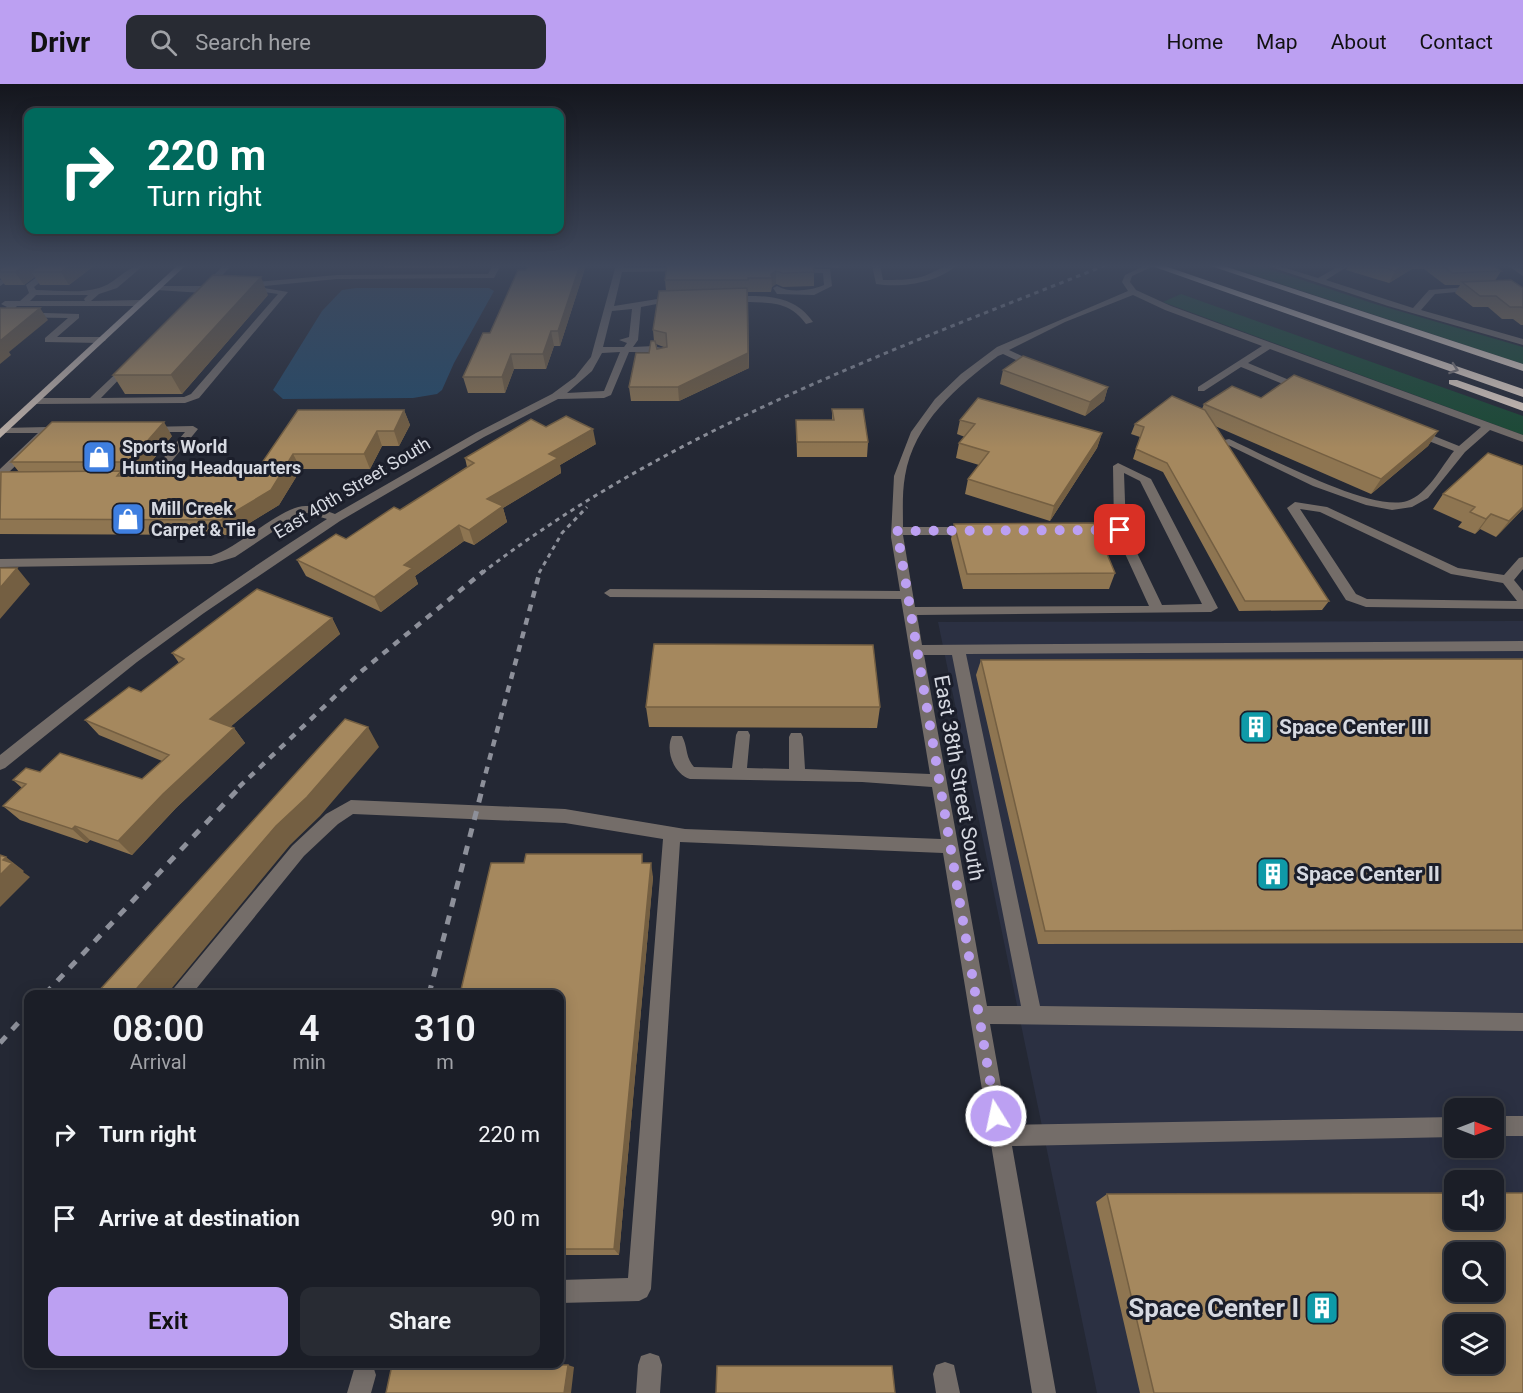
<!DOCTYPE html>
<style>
:root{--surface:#1b1e27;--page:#282b33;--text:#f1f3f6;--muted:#a0a2a7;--line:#393c44;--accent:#bca0f2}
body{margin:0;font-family:Roboto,sans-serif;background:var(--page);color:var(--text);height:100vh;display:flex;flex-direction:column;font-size:22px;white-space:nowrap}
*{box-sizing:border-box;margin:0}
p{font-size:20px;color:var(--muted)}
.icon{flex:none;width:33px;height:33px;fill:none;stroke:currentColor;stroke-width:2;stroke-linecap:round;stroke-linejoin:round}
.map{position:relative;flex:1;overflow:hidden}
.panel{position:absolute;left:24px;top:906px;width:540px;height:378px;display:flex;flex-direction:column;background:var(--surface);border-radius:12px;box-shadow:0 3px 15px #0003,0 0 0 2px var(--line)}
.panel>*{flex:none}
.hud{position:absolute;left:24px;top:24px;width:540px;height:126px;border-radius:12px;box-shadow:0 3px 15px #0003,0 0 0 2px var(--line);background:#00695c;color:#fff;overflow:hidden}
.needle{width:39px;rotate:90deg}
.controls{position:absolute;left:1444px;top:1014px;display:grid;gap:12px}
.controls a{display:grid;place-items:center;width:60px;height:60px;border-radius:12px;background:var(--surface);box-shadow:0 3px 15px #0003,0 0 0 2px var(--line);font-size:30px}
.pin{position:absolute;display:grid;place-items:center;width:51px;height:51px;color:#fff;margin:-26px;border-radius:12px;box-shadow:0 3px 9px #0006}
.me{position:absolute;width:66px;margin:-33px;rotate:350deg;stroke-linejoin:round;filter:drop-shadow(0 0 4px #0008)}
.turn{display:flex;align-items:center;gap:21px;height:126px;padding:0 24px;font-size:27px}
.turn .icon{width:78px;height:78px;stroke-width:2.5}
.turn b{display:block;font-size:42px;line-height:51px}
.eta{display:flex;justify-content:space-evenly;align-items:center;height:102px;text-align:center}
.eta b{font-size:36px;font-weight:600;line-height:42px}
.action{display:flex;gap:12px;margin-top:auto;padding:12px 24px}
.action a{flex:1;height:69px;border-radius:12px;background:var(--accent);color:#111;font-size:24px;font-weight:600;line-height:69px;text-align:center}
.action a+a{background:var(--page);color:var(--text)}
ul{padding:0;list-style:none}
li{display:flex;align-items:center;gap:18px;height:84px;padding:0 24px}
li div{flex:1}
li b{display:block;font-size:22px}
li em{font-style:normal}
header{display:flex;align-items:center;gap:36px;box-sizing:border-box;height:84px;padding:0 30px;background:var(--accent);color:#111}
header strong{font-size:28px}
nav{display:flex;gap:33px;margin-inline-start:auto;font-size:21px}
.search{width:420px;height:54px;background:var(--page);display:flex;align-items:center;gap:15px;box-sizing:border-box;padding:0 21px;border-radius:12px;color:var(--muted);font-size:22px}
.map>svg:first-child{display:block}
.built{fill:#2b3042;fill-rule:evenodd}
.green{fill:#1a4a34}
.water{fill:#244a69}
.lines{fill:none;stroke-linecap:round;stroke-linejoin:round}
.minor{fill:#746d69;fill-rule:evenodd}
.major{fill:#bfb2a9;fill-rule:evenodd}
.highway{fill:#ddcec2;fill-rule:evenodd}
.rail-far2{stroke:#8d909a;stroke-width:3;stroke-dasharray:4.5 4.5;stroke-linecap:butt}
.rail-far1{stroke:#8d909a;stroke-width:4.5;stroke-dasharray:7 7;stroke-linecap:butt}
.rail{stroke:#8d909a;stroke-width:5;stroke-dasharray:9 9;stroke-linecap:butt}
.wall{fill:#8e7551;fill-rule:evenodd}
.shaded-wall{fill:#745f42}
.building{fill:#a5885e;stroke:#745f42;stroke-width:1.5;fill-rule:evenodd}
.oneway{stroke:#7c7676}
.route{stroke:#bca0f2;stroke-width:10;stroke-dasharray:0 18}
.labels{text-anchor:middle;stroke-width:6;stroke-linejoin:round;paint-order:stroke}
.far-poi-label{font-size:18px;font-weight:bold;fill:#d6d9e1;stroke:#1b1e2a;text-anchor:start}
.far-street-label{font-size:18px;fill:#d6d9e1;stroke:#1b1e2a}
.poi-label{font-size:21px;font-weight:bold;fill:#d6d9e1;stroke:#1b1e2a;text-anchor:start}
.street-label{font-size:21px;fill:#d6d9e1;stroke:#1b1e2a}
.near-poi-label{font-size:26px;font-weight:bold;fill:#d6d9e1;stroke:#1b1e2a;text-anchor:end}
</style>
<header>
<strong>Drivr</strong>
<div class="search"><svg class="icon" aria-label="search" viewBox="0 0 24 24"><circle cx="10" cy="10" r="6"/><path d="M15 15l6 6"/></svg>Search here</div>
<nav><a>Home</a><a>Map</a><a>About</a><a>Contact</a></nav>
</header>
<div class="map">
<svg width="1523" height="1309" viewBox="0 0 1523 1309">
<rect width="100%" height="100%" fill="#242834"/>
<path class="built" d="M1523,537V1309H1097L938,538ZM1455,1024H1494V1064H1455ZM1455,1096H1494V1136H1455ZM1455,1168H1494V1208H1455ZM1455,1240H1494V1280H1455Z"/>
<path class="green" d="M1235,181H1257L1375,220L1523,263V280L1230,183Z
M1181,210L1523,332V351L1163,218Z"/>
<path class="water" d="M356,204H489L494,207L454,279L442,306L437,310L413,314L283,315L273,306L322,227L342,206Z"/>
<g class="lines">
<path class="minor" d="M22,181H31L0,202V196Z
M53,181H62L34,203L36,206C56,206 80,210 99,204C115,200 127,181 144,181L117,204L99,210L91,217L140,216L144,219L140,222H17L11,228L79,230V234L57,253H101L106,256L101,259L45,258V254L68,234L3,233L0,232V228L7,223L1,220L5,217H20L29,209L26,201ZM36,211H88L84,215L85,217H30Z
M224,181H232L212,202H223V206L203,209L157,206L153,204L157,202H203Z
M493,181H501L494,194H491L337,195L244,204L240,202L256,198L337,191L488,190Z
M616,181H624L623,184L687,183L691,185L687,187L622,188L614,222L670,213L683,215L641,223L638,256L633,263L654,262L665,265L666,275H660L658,269L654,268H629L611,311L604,314L558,315L484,353L340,437L204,529L137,578L5,684L0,686V671C105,587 213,508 327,435L307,429H301L235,473L212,480L0,483V475L211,472C239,464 284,420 307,422C316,422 326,427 335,430L476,349L552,310L575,293L591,273ZM632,225L629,253L619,256L627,259L624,263H603L612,227ZM620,268L604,307L567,309L592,287L602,269Z
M872,181H880L883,196C895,196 909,196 921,193C934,189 944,180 957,181C937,199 902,204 876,200Z
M1146,181H1156L1132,192L1130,198L1136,206L1171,222L1523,351V358L1490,346L1465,368L1428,414L1412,423L1392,426L1366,421L1313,402L1220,357L1229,355C1265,371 1371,429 1407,417C1428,410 1441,383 1454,367L1411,350V346H1419L1459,362L1481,343L1270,265L1248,279L1306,303V307H1300L1241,283L1204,307H1198V303L1262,262L1165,226L1133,211L1065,238L1009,266L1041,281V285H1035L1003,270L998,272C957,302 914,339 905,392C902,409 903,426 903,443H972L978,447L972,451H903L915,523L1149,522L1116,450H1077L1071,446L1077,442H1114L1113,382L1118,379L1151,395L1218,524L1211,528L917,531L922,561L1523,557V567L966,570L1040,922L1523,929V947L990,940L1008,1041L1455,1033V1053L1012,1062L1056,1309H1032L943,769L680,758L651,1205L647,1213L639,1217L560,1219V1196L628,1194L663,755L565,739L353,730L338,740L304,772L192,910H172L174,904L292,762L326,730L351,716L565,725L685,745L941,755L932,703L862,698L690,695C674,690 665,667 672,652H682C688,663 685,673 694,683L732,684L736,651L738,647H748L750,651L747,684L789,685V653L791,649H801L803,653L805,685L930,690L901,515L610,513L604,509L610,505L900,507L891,453L894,392L911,348L935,315L961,290L997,263L1128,207L1122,198L1125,191ZM1124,389L1140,397L1202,520L1162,521L1126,446ZM924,571H952L1021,922H987Z
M1265,181H1276L1318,194L1341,181H1350L1326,196L1413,224L1429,206L1481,202V206H1478L1435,210L1421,226L1523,255V261L1388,222Z
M1507,181H1516L1523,186V192Z
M792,184L830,185L832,202L814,211L777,210L773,204L777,202C789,209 810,207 824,201L823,189L795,188H792Z
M264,204L288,208L199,314L185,319L36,320L31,317L36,314H90L128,278L131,279V283L101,314L184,313L191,310L278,210L264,208Z
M730,212C762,212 793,209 813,238L806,240C786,211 757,221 727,217L726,215Z
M145,343L193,342L198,345L153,400H134V396L146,395L185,348H149L144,345Z
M2,344L47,343L52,346L4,393L0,394V385L38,349H6L2,348Z
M1295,418L1327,423L1458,484L1504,491L1519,474L1523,473V485L1514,496L1523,507V525L1366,523L1346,516L1287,424ZM1300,425L1320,428L1451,490L1503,499L1517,517L1367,515L1356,510Z
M1494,1032H1523V1052H1494Z
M650,1269L659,1272L662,1281L660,1309H636L638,1281L641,1272Z
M945,1278L954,1281L960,1309H936L933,1290L936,1281Z
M366,1280L373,1282L376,1291L371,1309H347L355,1282Z"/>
<path class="major" d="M178,181H186L0,354V345Z"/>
<path class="highway" d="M1149,181H1162L1523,305V313Z
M1208,181H1221L1523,280V287Z
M1449,296H1457L1523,319V327L1449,300Z"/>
<path class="rail-far2" d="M482,489C668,346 891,267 1106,181
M539,489L562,449L587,423"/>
<path class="rail-far1" d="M239,703L363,586L484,487
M482,703L540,487"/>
<path class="rail" d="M45,910L241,702
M429,910L483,702
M0,959L28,928"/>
</g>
<path class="wall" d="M0,181H95L69,201H40L35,193L24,201H5L0,194Z
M384,181H460L458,184H385Z
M586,181L560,262H554L546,285H514L505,309H468L463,293L490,249L526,186Z
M667,181H841L840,184L814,183V202L783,203L776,200L772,203L771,208H748L749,284L679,317H631L629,303L649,269L654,257L653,246L666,207L665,196ZM656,260L661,262L667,264L657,265Z
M1349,181H1492L1501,187L1495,197L1523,204V241H1521L1513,235H1502L1488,223H1473L1455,209L1460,201H1445L1424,185H1412L1389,199L1346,186Z
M268,211L182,310H125L113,291Z
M1003,286L1108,303L1104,317L1085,332L1000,300Z
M1261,314L1438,347L1428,362L1371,410L1215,342L1329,517L1322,526L1239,527L1163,388L1133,375L1140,353L1131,350L1135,340L1202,325L1204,320Z
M832,325L868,358L867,373H797L796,336H832Z
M298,326H404L410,341L399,362H382L370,385H301L279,421L230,451L0,450V388H19L11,378L172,352L140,392H253Z
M960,336L1102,349L1097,364L1050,437L965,410L968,395L979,381L956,374L959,359L965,353L957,350Z
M546,343L596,360L560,381L561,389L503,424L507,438L474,461L464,457L415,492L418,500L381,528L306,492L297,476L346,455L400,426L467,383L465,374Z
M1443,410L1523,425L1496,453L1480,445L1475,450L1458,443L1462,438L1433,425Z
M954,440L1115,489L1109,505H963L951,455Z
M332,534L340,550L230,643L234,644L245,659L176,724L132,771L90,756L87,759L20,736L3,722L22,704L13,696L40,688L142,695L162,677L99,651L85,636L141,608L179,579L172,569Z
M1523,575V859L1038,860L976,591L981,576Z
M646,623H880L877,644L649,643Z
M644,779L653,793L619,1171H560V910Z
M1107,1110L1523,1309H1140L1096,1118Z"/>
<path class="shaded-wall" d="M0,181H19L0,188Z
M25,181H51L31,188L35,193L24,201L15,188Z
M70,181H95L69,201L61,188Z
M580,181H586L560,262L558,247Z
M1406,181H1415L1412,185L1389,199L1395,187Z
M776,187V200L772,203L771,190Z
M261,193L268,211L182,310L171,291Z
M40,224L48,236L9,268L11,271L0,280V257Z
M551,247L554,262L546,285L543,270Z
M748,269L749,284L679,317L678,303Z
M511,270L514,285L505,309L502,293Z
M1108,303L1104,317L1085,332L1090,318Z
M404,326L410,341L399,362L394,347Z
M164,338L172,352L139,393L129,378Z
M593,345L596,360L560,381L561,389L503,424L507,438L474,461L469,446L487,415L549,370Z
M377,347L382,362L370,385L364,370Z
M1438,347L1428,362L1371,410L1381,395Z
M1102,349L1097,364L1050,437L1054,422Z
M293,370L301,385L279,421L230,451L221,436Z
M1523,423V425L1496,453L1509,437Z
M1491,430L1480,445L1475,450L1486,435Z
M459,441L464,457L415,492L418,500L381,528L374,513L404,481Z
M17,484L30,500L0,535V504Z
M332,534L340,550L222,650L210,635Z
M368,643L379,663L320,732L290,761L167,910H132L276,742Z
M234,644L245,659L176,724L132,771L118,757L163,710Z
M75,742L90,756L87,759L72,745Z
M6,773L24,787L23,788L30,793L0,823V791L3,776Z
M651,779L653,793L619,1171L614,1165Z
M568,1281L574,1283L571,1309H564Z"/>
<path class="building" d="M7,181H25L15,188H0V185Z
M40,181H70L61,188H31Z
M529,181H580L558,247H551L543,270H511L502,293H463L483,249H490L518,186H526Z
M667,181H813L814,188L783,189L776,187L771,190L772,194H748V196H665Z
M1375,181H1406L1395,187Z
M1442,181H1492L1501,187L1452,189Z
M213,191L261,193L171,291H113Z
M1511,196L1523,204V224L1521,223H1510L1496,212H1480L1462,198Z
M747,204L748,269L678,303H629L636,269H649L651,257H655L657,265L667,263L666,249L653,246L659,207Z
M0,224H40L0,257Z
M1023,272L1108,303L1090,318L1003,286Z
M1294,291L1438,347L1381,395L1204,320L1232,302L1261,314Z
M1172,312L1205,326L1329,517H1245L1167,379L1136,365L1144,343L1135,340Z
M978,314L1102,349L1054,422L968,395L989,368L959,359L975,340L960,336Z
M832,325H863L868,358H797L796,336H834Z
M298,326H404L394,347H377L364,370H293L271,406L221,436L0,435L1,388L121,387L117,392H253Z
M566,332L593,345L549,370L558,374L487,415L503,422L469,446L459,441L404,481L412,484L374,513L297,476L336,450L346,455L394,423L400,426L474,379L465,374L531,335L546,343Z
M52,338H164L129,378H11Z
M1488,369L1523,382V423L1509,437L1491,430L1486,435L1470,428L1475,423L1443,410Z
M1094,439L1115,489L967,490L954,440Z
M0,484H17L0,504Z
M257,505L332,534L210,635L234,644L163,710L118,757L75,742L72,745L3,722L26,700L13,696L26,684L40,688L60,669L142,695L169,671L85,636L129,603L141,608L184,575L172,569Z
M654,560L873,561L880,623H646Z
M1523,575V846L1045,847L981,576Z
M345,635L368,643L307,713L276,742L132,910H96Z
M526,770H642V779H651L614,1165H560V910H460L491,779H524Z
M0,771L6,773L3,776L12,779L0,791Z
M1455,1109V1136H1494V1109H1523V1309H1154L1107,1110ZM1455,1168H1494V1208H1455ZM1455,1240H1494V1280H1455Z
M392,1281H568L564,1309H386Z
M717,1282H892L895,1309H716Z"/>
<defs><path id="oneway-chevron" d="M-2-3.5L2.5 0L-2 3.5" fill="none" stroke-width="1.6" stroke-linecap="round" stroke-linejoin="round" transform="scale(1.5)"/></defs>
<use class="oneway" href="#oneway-chevron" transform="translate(1454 285) rotate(19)"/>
<linearGradient id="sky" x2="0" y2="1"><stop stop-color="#14161d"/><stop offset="0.5" stop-color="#3f485c"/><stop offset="1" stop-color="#3f485c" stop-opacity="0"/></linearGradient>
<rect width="1523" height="364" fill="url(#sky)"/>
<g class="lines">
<path class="route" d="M996,1032L897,447L1120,446"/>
</g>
<defs>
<g id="shop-square" transform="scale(1.725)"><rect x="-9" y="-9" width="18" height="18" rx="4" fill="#3f7fe0" stroke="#1b1e2a"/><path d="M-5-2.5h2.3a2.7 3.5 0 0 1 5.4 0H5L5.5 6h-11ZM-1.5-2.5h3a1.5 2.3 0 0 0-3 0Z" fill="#fff"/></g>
<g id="building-square" transform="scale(1.725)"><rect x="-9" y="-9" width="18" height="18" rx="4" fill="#0f9aa8" stroke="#1b1e2a"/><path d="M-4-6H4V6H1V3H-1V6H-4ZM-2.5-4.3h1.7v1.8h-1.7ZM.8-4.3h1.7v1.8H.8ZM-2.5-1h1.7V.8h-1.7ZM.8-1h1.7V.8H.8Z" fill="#fff"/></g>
</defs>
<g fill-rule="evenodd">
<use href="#shop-square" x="99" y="373"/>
<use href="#shop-square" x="128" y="435"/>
<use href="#building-square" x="1256" y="643"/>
<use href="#building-square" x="1273" y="790"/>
<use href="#building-square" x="1322" y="1224"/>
</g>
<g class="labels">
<g class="far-poi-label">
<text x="122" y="369">Sports World<tspan x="122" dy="21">Hunting Headquarters</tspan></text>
<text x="151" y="431">Mill Creek<tspan x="151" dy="21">Carpet &amp; Tile</tspan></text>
</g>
<g class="far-street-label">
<text transform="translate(352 404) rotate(-31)" y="6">East 40th Street South</text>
</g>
<g class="poi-label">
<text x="1279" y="650">Space Center III</text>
<text x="1296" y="797">Space Center II</text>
</g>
<g class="street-label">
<text transform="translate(959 694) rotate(80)" y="7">East 38th Street South</text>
</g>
<g class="near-poi-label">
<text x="1299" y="1233">Space Center I</text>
</g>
</g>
</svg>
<div class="controls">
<a><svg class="needle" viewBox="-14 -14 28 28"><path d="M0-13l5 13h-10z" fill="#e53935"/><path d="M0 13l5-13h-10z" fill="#a0a2a7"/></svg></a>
<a><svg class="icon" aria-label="sound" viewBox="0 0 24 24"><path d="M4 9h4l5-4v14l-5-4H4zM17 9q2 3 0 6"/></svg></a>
<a><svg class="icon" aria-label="search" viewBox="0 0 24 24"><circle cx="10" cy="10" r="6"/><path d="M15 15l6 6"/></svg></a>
<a><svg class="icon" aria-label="layers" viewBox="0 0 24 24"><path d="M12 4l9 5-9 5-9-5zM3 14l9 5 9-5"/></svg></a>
</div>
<div class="pin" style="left:1120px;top:446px;background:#d93025"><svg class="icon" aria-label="arrive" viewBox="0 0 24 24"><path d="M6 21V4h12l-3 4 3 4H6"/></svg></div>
<svg class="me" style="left:996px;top:1032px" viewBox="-20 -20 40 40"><circle r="17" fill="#bca0f2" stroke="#fff" stroke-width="3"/><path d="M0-11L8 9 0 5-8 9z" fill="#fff"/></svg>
<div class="hud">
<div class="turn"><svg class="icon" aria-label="right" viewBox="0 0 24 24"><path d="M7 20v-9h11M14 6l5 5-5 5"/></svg><div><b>220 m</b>Turn right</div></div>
</div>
<section class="panel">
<div class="eta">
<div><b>08:00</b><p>Arrival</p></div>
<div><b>4</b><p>min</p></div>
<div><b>310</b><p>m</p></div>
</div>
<ul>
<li><svg class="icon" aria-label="right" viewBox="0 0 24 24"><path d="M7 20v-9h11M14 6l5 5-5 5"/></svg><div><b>Turn right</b></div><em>220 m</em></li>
<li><svg class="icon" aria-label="arrive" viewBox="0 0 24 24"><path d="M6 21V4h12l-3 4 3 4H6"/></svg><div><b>Arrive at destination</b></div><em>90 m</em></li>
</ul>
<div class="action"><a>Exit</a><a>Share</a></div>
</section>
</div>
